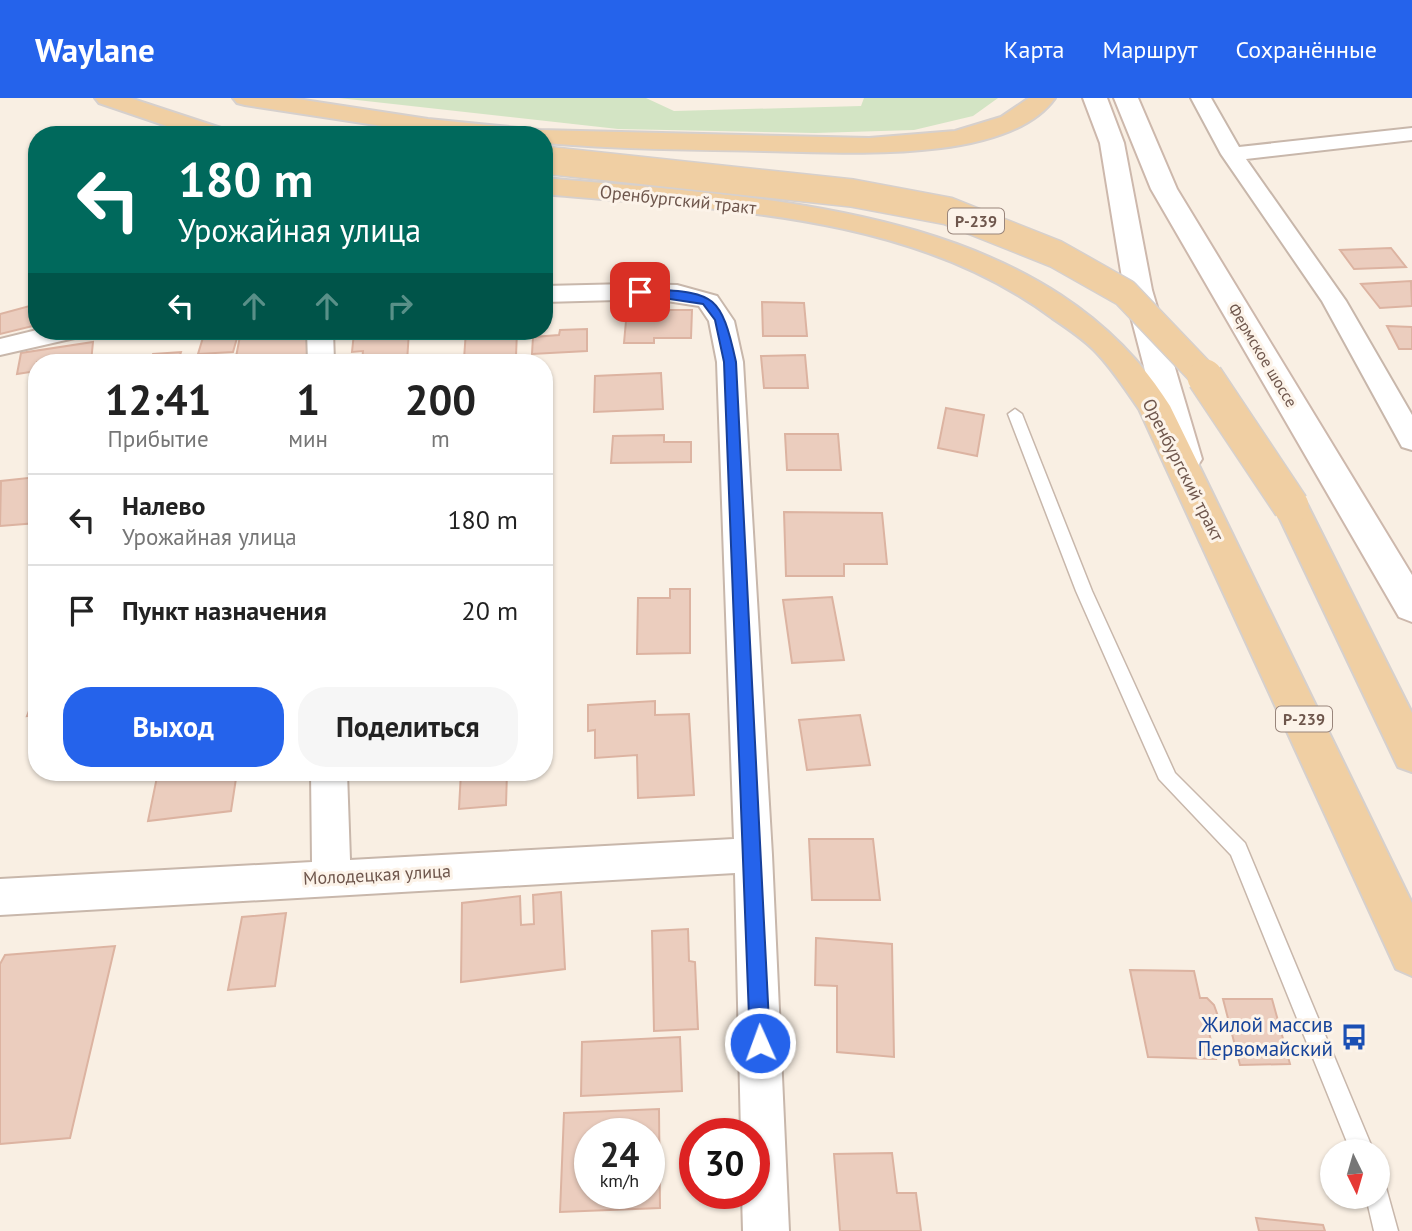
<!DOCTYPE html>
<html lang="ru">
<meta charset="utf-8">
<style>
:root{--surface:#fff;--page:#f6f6f6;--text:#222;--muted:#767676;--line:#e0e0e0;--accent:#2563eb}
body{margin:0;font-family:"PT Sans",sans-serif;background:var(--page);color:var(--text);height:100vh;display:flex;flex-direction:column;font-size:26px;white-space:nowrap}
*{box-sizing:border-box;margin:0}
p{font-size:23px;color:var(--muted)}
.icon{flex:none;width:38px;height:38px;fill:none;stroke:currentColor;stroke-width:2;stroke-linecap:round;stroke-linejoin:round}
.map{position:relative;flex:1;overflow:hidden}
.drawer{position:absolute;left:28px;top:256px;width:525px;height:427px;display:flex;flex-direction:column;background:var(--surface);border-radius:28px;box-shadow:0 2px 5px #0004}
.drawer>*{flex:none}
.top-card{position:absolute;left:28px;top:28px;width:525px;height:214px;border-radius:28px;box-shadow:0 2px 5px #0004;background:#00695c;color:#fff;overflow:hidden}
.needle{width:46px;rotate:175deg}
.tools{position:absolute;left:1320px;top:1041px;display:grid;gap:14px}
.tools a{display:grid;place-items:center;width:70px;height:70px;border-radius:50%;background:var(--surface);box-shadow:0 2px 5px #0004;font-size:35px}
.speed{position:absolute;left:574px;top:1020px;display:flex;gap:14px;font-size:35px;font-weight:700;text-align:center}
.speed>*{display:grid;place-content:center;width:91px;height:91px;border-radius:50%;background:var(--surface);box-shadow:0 2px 5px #0004;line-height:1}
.speed small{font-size:18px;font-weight:400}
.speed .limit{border:10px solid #d22;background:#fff;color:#111}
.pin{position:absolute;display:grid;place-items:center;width:60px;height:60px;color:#fff;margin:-30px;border-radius:14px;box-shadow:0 4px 10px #0006}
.me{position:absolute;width:77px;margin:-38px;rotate:358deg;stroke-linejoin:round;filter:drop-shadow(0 0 5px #0008)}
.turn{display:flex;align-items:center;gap:24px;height:147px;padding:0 35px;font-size:32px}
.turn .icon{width:91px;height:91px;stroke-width:2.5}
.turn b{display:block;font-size:49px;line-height:60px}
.lanes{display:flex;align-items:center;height:66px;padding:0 35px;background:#0003;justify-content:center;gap:35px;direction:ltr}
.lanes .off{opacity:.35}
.eta{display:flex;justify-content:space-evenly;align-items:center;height:119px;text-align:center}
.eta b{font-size:42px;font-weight:700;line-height:49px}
.button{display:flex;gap:14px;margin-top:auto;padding:14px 35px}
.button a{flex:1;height:80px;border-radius:28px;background:var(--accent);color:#fff;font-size:28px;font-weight:700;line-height:80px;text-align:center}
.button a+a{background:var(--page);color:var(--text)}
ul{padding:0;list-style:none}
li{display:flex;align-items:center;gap:21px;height:91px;padding:0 35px;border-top:2px solid var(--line)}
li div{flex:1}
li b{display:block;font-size:26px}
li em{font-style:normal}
header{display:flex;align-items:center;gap:42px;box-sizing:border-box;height:98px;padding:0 35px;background:var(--accent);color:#fff}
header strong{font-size:33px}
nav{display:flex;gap:38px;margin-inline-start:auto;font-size:24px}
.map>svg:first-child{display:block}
.green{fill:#d3e4c4}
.building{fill:#ebcdbe;stroke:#dcb3a1;stroke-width:2;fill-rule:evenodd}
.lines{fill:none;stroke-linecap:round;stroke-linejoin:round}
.lane-casing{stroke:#c8b7ab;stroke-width:3}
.street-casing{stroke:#c8b7ab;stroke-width:4}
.secondary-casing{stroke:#cdb8ac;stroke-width:4}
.primary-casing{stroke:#d6d0cd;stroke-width:4}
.lane{fill:#fff;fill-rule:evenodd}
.street{fill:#fff;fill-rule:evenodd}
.secondary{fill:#fff;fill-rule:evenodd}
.primary{fill:#f0cfa3;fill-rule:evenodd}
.primary-bridge-far1-casing{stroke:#d6d0cd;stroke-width:30;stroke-linecap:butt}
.primary-bridge-casing{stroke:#d6d0cd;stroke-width:38;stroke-linecap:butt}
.primary-bridge-far1{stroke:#f0cfa3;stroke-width:27}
.primary-bridge{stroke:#f0cfa3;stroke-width:35}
.route{fill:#2563eb;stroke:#184099;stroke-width:2}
.labels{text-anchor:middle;stroke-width:6;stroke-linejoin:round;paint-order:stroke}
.shield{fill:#fcf3e9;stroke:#99857b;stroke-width:2}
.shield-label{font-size:16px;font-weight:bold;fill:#6e564c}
.far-street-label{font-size:16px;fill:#6e564c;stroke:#fcf3e9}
.street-label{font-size:18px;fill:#6e564c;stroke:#fcf3e9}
.near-transit-label{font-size:21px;fill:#164399;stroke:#fcf3e9;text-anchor:end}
</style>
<header>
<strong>Waylane</strong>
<nav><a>Карта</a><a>Маршрут</a><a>Сохранённые</a></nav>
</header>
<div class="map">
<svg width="1412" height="1133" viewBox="0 0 1412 1133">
<rect width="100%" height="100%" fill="#f9efe3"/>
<path class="green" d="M339,0H646L674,13L861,8L864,0H998L973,18L914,32L815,35L618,31Z"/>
<path class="building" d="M1391,150L1406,169L1354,171L1340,152Z
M1411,183L1412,208L1380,210L1361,186Z
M762,204L804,205L807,238H763Z
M37,206V227L0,236V216Z
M627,212H692L691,240H654V245H624Z
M1387,228L1412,229V251H1399Z
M587,231V253L532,256L533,239L559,237L560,232Z
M205,233H239L233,254L198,256Z
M241,233H316L311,262L235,264Z
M409,233L407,264L362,263L363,253L352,254L354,235Z
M466,233H517L516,258L464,261Z
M93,244L91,264H37V273L17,276L21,255Z
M181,254L178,264H150L153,256Z
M805,257L808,290H764L761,258Z
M661,275L663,311L594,314L595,278Z
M946,310L984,317L977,358L938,350Z
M785,336H838L841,372H787Z
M664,337V344H691V364L611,365L613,338Z
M37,379V425L0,428L1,383Z
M784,414L882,415L887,466H844V478H786Z
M670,491H690V555L637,556L638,500H670Z
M832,499L844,562L792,565L783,502Z
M37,592V617L27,618Z
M655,603V617L689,616L694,697L638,700L637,657L595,660V632L588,633V607Z
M860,617L870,667L807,672L799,622Z
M158,674H237L231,713L148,723Z
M461,674H507L506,707L459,711Z
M809,741H873L880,802H812Z
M561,794L565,871L461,884L462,805L520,798L521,827L534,826L533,797Z
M286,815L275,888L228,892L242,819Z
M688,831L689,863L695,864L698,931L654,933L652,833Z
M816,840L892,846L894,959L837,954V888L815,887Z
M115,848L70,1040L0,1046V866L5,857Z
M1130,872L1194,873L1200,900H1207L1214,907L1220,924L1215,931H1208L1216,961L1148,959Z
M1223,901H1272L1290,966L1240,967Z
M680,939L682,993L581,998L582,944Z
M659,1011L660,1110L560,1114L564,1015ZM590,1036H649V1096H590Z
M892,1055L897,1095H916L921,1133H840L834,1056Z
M1256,1120L1323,1127L1325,1133H1259Z"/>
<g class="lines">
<g class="lane-casing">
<path id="lane" d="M1015,311L1022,316L1092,493L1175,675L1245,745L1374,1054H1351L1231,757L1159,681L1076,493L1008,316Z
M1377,1082L1385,1086L1398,1133H1374L1366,1099H1377Z"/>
</g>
<g class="street-casing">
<path id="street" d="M1191,0H1211L1239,49L1412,30V42L1246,61L1346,203L1412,317V352L1402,349L1322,203L1221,56Z
M629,186L677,187L717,198L734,223L743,264L772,757L789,1133H743L742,1096H754V1036H741L735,775L0,817V781L312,764L311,674H347L350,762L734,741L717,264L709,223L699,208L654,201L544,204V188Z
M37,232V233H83L79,239L0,257V241Z
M307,233H333L334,264H308Z"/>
</g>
<g class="secondary-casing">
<path id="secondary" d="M1083,0H1107L1124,45L1152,192L1202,361L1197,369L1185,373L1173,369L1168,361L1124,192L1100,45Z
M1114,0H1138L1177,91L1412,477V524L1399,519L1151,91Z"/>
</g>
<g class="primary-casing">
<path id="primary" d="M95,0H130L227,32L230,37H193L99,5Z
M233,0H291L428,21L539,32L869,40L955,33L1001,19L1029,0H1055C1007,68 838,54 764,53C690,52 617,51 544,45V37L428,35L245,7L237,5Z
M544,80C755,99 1045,106 1170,308L1412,805V878L1396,871L1139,311C1125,291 1112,270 1094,252C1082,240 1067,230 1052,220C909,113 715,112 544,96Z
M1291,395L1303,399L1308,408L1412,615V674L1398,669L1274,408L1279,399Z"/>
</g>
<use href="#lane" class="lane"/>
<use href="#street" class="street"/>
<use href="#secondary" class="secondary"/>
<use href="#primary" class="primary"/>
<g class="primary-bridge-far1-casing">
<path id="primary-bridge-far1" d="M544,62L852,95L948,113L1056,156L1125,195L1207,281"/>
</g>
<g class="primary-bridge-casing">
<path id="primary-bridge" d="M1205,279L1291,408"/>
</g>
<use href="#primary-bridge-far1" class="primary-bridge-far1"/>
<use href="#primary-bridge" class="primary-bridge"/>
</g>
<path class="route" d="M640,190C712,196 720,190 736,264L770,945L767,952L760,955L753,952L750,945L724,264L715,222L703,206L636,196V191Z"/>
<defs>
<g id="bus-bare" transform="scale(2.1)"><path d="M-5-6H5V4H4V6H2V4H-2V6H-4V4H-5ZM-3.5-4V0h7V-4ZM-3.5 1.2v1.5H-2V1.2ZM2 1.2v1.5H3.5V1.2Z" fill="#1a4fb4" stroke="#fcf3e9" stroke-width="2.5" paint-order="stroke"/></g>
</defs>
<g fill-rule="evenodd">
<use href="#bus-bare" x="1354" y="939"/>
</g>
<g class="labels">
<g class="shield">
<rect x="948" y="110.5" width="56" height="25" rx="5"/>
<rect x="1276" y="608.5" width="56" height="25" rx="5"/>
</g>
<g class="shield-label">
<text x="976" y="129">Р-239</text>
<text x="1304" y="627">Р-239</text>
</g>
<g class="far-street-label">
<text transform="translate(1263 257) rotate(59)" y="6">Фермское шоссе</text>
</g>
<g class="street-label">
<text transform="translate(678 102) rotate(6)" y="6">Оренбургский тракт</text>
<text transform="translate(1183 372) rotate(63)" y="6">Оренбургский тракт</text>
<text transform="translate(377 777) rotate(-3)" y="6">Молодецкая улица</text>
</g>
<g class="near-transit-label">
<text x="1333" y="934">Жилой массив<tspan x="1333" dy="24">Первомайский</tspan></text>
</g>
</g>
</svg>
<div class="tools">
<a><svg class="needle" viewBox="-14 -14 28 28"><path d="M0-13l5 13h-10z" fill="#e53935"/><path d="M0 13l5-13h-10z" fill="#767676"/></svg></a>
</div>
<div class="speed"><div>24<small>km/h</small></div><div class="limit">30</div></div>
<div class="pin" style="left:640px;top:194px;background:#d93025"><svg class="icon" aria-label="arrive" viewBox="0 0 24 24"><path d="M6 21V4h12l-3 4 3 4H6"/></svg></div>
<svg class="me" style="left:760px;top:945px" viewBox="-20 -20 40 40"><circle r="17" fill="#2563eb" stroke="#fff" stroke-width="3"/><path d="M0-11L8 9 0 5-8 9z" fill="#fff"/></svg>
<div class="top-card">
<div class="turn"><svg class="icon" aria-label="left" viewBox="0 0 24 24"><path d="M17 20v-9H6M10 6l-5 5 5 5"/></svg><div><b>180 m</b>Урожайная улица</div></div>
<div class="lanes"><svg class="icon" aria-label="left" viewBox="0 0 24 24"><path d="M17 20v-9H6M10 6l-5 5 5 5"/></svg><svg class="icon off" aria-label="ahead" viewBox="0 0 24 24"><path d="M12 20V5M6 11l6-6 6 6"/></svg><svg class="icon off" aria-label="ahead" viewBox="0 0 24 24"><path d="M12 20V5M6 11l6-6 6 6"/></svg><svg class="icon off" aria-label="right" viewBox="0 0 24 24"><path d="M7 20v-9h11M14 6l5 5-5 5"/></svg></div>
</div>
<section class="drawer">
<div class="eta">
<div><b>12:41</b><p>Прибытие</p></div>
<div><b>1</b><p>мин</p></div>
<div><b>200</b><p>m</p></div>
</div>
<ul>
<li><svg class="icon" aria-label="left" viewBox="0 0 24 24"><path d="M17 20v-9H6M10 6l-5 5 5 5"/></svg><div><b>Налево</b><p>Урожайная улица</p></div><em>180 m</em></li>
<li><svg class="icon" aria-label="arrive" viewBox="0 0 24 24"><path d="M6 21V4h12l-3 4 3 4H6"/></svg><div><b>Пункт назначения</b></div><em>20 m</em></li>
</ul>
<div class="button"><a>Выход</a><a>Поделиться</a></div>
</section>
</div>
